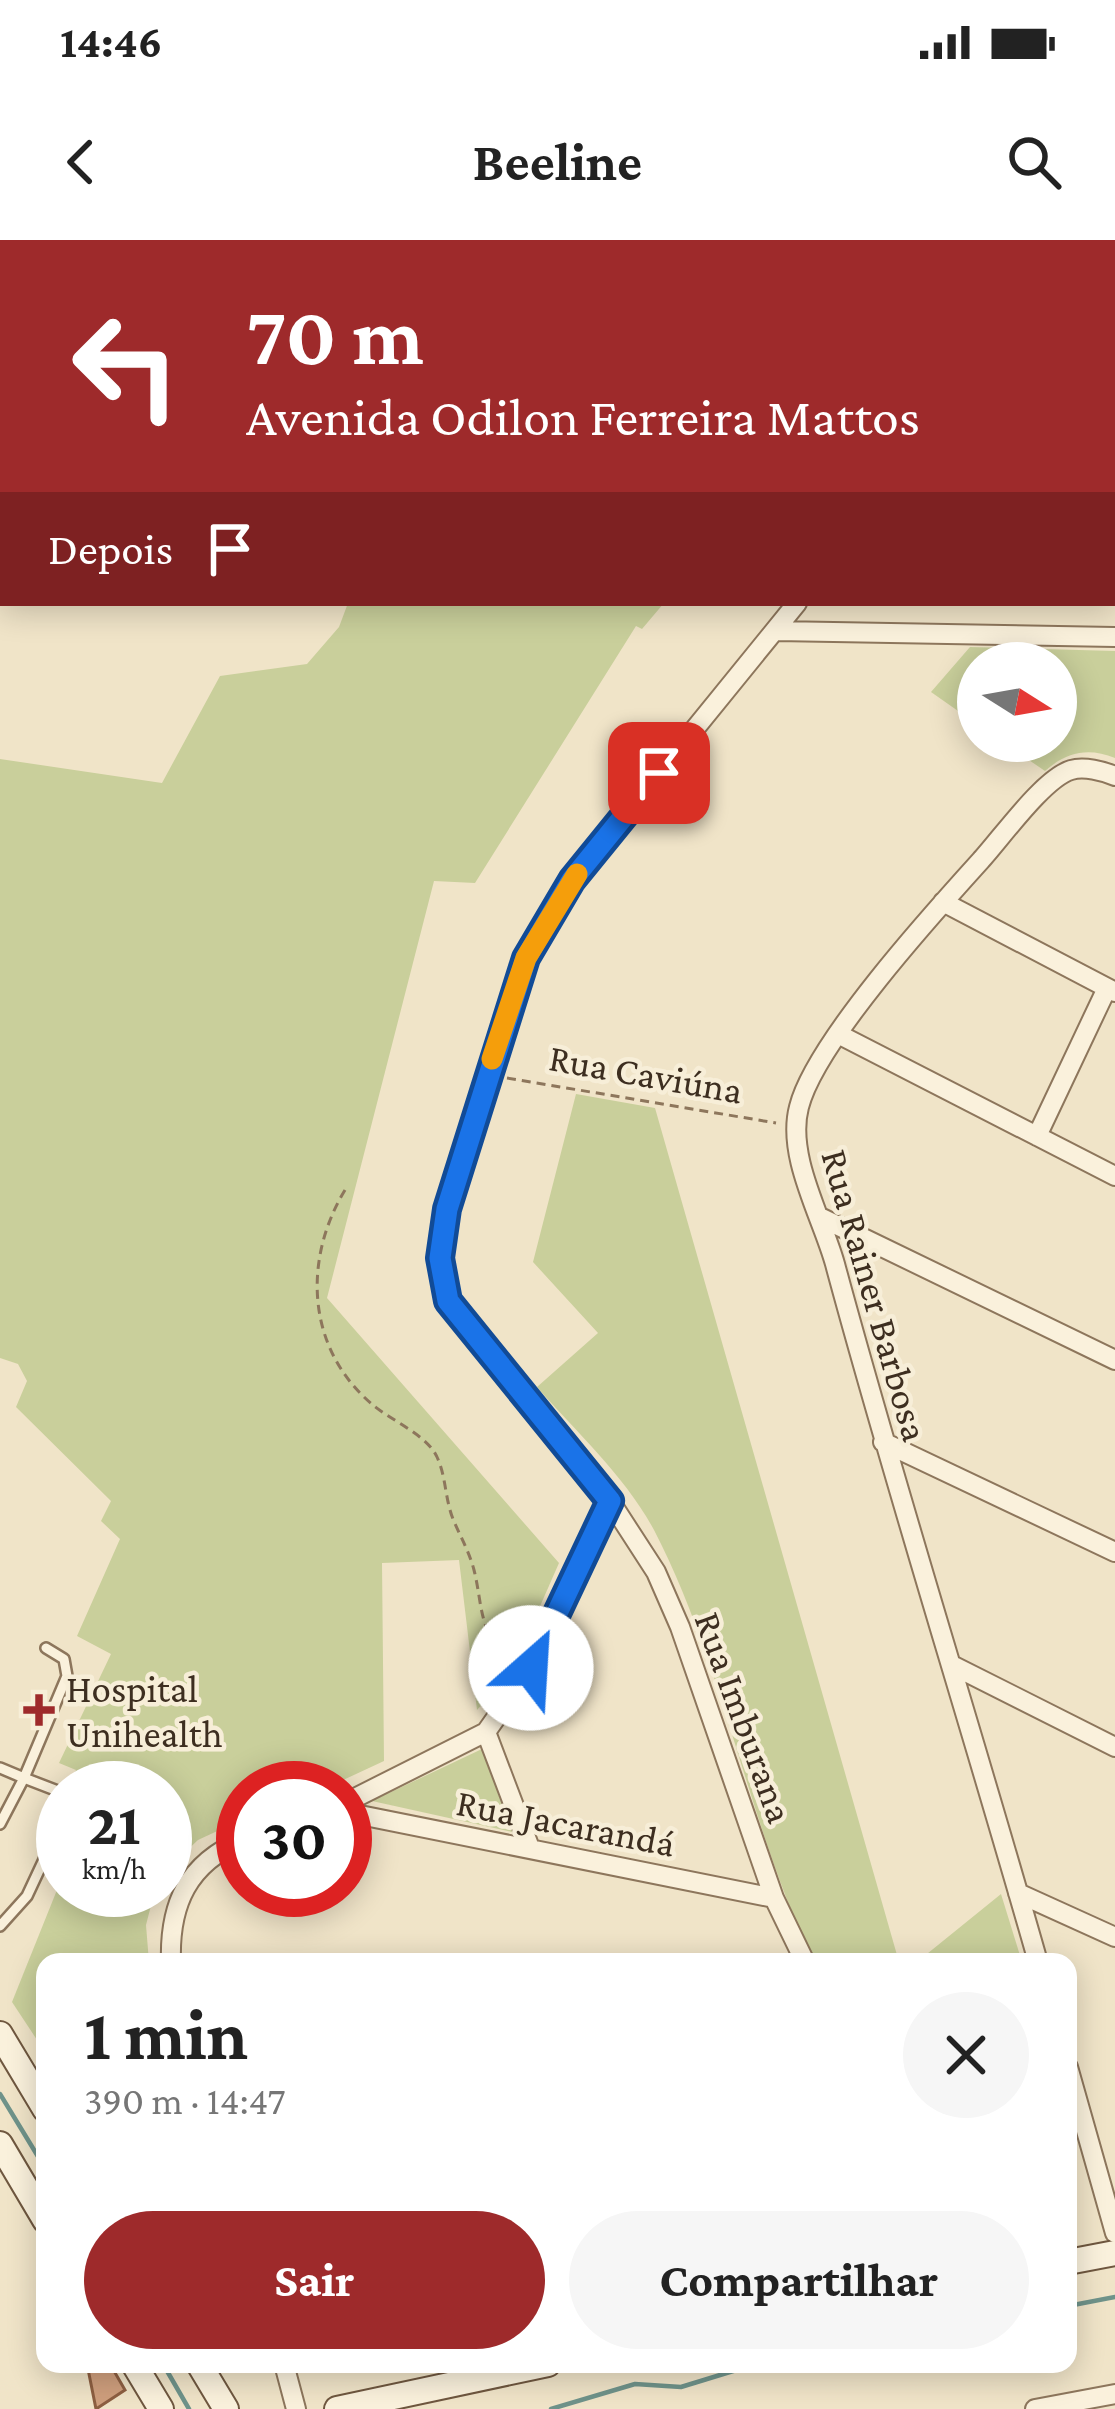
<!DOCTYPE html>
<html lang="pt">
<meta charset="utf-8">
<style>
:root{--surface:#fff;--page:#f6f6f6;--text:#222;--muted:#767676;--accent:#9e2a2b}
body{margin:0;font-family:"Crimson Pro",serif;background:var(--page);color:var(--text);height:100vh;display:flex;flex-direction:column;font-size:45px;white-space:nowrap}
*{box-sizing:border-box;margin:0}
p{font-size:39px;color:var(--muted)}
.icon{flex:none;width:66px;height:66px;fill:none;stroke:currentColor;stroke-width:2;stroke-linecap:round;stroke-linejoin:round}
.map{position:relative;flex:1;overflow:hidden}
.sheet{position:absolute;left:36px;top:1713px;width:1041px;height:420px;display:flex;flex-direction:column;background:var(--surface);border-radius:24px;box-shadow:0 6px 30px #0003}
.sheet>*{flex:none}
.top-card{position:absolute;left:0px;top:0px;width:1116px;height:366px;box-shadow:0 6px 30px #0003;background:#9e2a2b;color:#fff;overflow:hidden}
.needle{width:78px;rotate:101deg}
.controls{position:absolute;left:957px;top:402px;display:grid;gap:24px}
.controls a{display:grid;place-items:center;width:120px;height:120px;border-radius:50%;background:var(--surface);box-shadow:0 6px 30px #0003;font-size:60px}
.speed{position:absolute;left:36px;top:1521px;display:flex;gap:24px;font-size:60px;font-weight:700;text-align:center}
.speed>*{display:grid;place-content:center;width:156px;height:156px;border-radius:50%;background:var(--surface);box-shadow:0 6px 30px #0003;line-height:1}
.speed small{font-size:30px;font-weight:400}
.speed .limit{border:18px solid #d22;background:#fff;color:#111}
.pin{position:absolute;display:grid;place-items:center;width:102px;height:102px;color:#fff;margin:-51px;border-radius:24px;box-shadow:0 6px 18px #0006}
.me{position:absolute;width:132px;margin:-66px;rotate:26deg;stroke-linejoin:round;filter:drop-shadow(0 0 9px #0008)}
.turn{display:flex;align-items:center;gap:42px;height:252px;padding:0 48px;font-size:54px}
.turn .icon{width:156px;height:156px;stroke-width:2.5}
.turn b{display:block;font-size:84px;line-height:102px}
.then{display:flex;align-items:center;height:114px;padding:0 48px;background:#0003;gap:24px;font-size:45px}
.round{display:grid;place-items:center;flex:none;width:126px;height:126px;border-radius:63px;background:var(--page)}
.headline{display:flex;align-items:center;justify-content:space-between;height:204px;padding:0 48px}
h1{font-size:72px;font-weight:700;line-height:90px}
.primary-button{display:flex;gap:24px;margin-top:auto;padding:24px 48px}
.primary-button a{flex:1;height:138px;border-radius:72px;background:var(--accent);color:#fff;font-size:48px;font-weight:700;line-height:138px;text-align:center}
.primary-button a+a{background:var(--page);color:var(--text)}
.status{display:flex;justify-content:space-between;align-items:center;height:84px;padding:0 60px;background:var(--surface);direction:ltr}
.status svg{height:33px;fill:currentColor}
header{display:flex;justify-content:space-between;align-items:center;height:156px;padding:0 48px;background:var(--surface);font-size:54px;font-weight:700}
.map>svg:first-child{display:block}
.green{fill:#c9cf9b}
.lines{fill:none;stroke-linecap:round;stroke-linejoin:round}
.stream{stroke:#6f938a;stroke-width:4.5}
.building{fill:#cf9f7d;stroke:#8d5f41;stroke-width:3}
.lane-casing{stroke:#8d765c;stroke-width:14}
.street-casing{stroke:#8d765c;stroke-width:22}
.secondary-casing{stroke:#6f573f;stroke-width:28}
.primary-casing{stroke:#5b4430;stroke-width:32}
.path{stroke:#8d765c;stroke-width:3;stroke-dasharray:9 6;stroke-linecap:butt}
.lane{stroke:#faf1dc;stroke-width:9}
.street{stroke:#faf1dc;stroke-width:18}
.secondary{stroke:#faf1dc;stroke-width:24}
.primary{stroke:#f3d9a0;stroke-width:27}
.route-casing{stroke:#114b97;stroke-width:30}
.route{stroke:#1a73e8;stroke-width:21}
.slow{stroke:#f59e0b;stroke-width:21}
.poi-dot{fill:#9e2a2b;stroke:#f7eed8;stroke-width:4.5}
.labels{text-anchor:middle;stroke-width:9;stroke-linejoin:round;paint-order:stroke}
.street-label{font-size:39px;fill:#3d2e20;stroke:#f7eed8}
.poi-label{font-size:39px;fill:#3d2e20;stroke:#f7eed8;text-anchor:start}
</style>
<div class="status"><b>14:46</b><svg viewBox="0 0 49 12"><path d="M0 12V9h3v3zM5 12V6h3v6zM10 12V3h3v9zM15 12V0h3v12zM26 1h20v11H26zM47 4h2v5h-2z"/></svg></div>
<header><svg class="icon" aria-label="back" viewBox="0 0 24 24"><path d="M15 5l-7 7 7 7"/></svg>Beeline<svg class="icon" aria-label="search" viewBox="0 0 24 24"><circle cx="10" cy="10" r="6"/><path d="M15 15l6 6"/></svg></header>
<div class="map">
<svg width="1115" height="2169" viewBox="0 0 1115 2169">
<rect width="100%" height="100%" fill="#f0e4c8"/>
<path class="green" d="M453,0H1115V105L1113,108V3Z
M348,363H664L642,389L636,386L475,643L434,641L327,1058L559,1323C536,1374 516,1430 477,1470L459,1320L382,1323L384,1521L326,1548H243V1579L198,1600L165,1631V1548H77L79,1542L72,1538L76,1530L59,1523L111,1414L77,1396L120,1299L101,1281L111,1261L16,1167L27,1141L18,1124L0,1118V519L162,543L220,436L307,424L339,387Z
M970,407L1115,411V518C1088,507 1066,512 1045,531L1001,501H1056V423H978V485L931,452Z
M576,854L655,868L899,1722H814C747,1583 725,1427 654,1290C625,1236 577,1193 537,1147L598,1093L533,1022Z
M482,1509L512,1592L372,1561Z
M63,1635V1650H155L146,1685L149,1722H45V1812L12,1762Z
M1001,1654L1022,1722H917Z"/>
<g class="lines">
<path class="stream" d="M0,1854L45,1928
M1068,2066L1115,2057
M163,2124L189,2169
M551,2169L635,2144L681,2147L756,2124"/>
</g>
<path class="building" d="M87,2124H110L125,2150L96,2169Z"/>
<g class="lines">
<g class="lane-casing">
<path id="lane" d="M46,1408L64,1419L67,1436L24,1538L63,1553
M0,1528L24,1538L0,1584
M0,1686L27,1656L63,1579"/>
</g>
<g class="street-casing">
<path id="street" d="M1113,206L1115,208
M777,391L1115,397
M943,662L1115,752
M838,794L1115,936
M1037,896L1107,748
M822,978L1115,1120
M883,1202L1115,1312
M610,1261L656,1332L680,1387L774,1658L805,1722
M954,1426L1115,1507
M486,1492L530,1608
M345,1563L486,1492L531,1428L610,1261L458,1078L447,1061L440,1019L447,969L507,768L544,681L572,640L797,363
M345,1572L774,1658
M1018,1653L1115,1697
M171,1722C169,1664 188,1623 243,1600
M1038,1722C972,1489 898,1258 835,1024C822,977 786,916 799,867C815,803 934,672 982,619C1002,597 1044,538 1071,530C1084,526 1103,531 1115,536
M1068,1827L1115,1993
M284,2124L296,2169
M1035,2169L1115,2154"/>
</g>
<g class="secondary-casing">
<path id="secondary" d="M0,1794L45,1869
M0,1904L45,1980
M1068,2022L1115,2013
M134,2124L161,2169
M199,2124L226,2169
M337,2169L548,2124"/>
</g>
<g class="primary-casing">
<path id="primary" d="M105,3L107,0
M137,3L138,0
M0,225L3,218
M0,292L3,286"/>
</g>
<path class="path" d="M0,260L3,254
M507,838L776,883
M345,950C302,1021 307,1110 373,1165C392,1181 427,1195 437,1217C446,1236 445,1259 453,1279C460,1296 469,1311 474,1330C483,1366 478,1394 511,1419"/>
<use href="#lane" class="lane"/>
<use href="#street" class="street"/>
<use href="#secondary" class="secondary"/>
<use href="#primary" class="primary"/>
</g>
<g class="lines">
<g class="route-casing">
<path id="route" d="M531,1428L610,1261L448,1061L440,1018L447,969L526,718L572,640L659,533"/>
</g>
<use href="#route" class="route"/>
<path class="slow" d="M492,819L526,718L577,634"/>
</g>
<path class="poi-dot" d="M33 1452h12v12h12v12h-12v12h-12v-12h-12v-12h12z"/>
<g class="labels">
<g class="street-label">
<text transform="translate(646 833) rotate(10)" y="14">Rua Caviúna</text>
<text transform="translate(876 1055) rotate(74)" y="14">Rua Rainer Barbosa</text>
<text transform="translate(745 1477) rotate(70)" y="14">Rua Imburana</text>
<text transform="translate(566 1582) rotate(11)" y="14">Rua Jacarandá</text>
</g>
<g class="poi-label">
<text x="66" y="1462">Hospital<tspan x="66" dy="45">Unihealth</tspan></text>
</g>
</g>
</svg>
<div class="controls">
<a><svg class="needle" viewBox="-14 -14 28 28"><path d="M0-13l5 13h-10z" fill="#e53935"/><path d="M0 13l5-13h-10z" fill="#767676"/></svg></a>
</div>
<div class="speed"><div>21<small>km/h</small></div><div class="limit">30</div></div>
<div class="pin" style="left:659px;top:533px;background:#d93025"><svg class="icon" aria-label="arrive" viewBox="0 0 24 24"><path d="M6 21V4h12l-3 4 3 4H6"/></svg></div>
<svg class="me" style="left:531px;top:1428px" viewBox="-20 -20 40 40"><circle r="19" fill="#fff"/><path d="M0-13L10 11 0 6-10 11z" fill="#1a73e8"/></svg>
<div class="top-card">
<div class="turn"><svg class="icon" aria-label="left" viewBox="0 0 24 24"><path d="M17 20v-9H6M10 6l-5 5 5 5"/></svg><div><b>70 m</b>Avenida Odilon Ferreira Mattos</div></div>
<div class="then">Depois<svg class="icon" aria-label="arrive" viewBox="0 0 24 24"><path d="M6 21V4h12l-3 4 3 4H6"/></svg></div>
</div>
<section class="sheet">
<div class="headline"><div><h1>1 min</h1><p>390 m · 14:47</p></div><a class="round"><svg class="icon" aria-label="close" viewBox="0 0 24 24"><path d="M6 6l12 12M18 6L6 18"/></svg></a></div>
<div class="primary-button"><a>Sair</a><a>Compartilhar</a></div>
</section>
</div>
